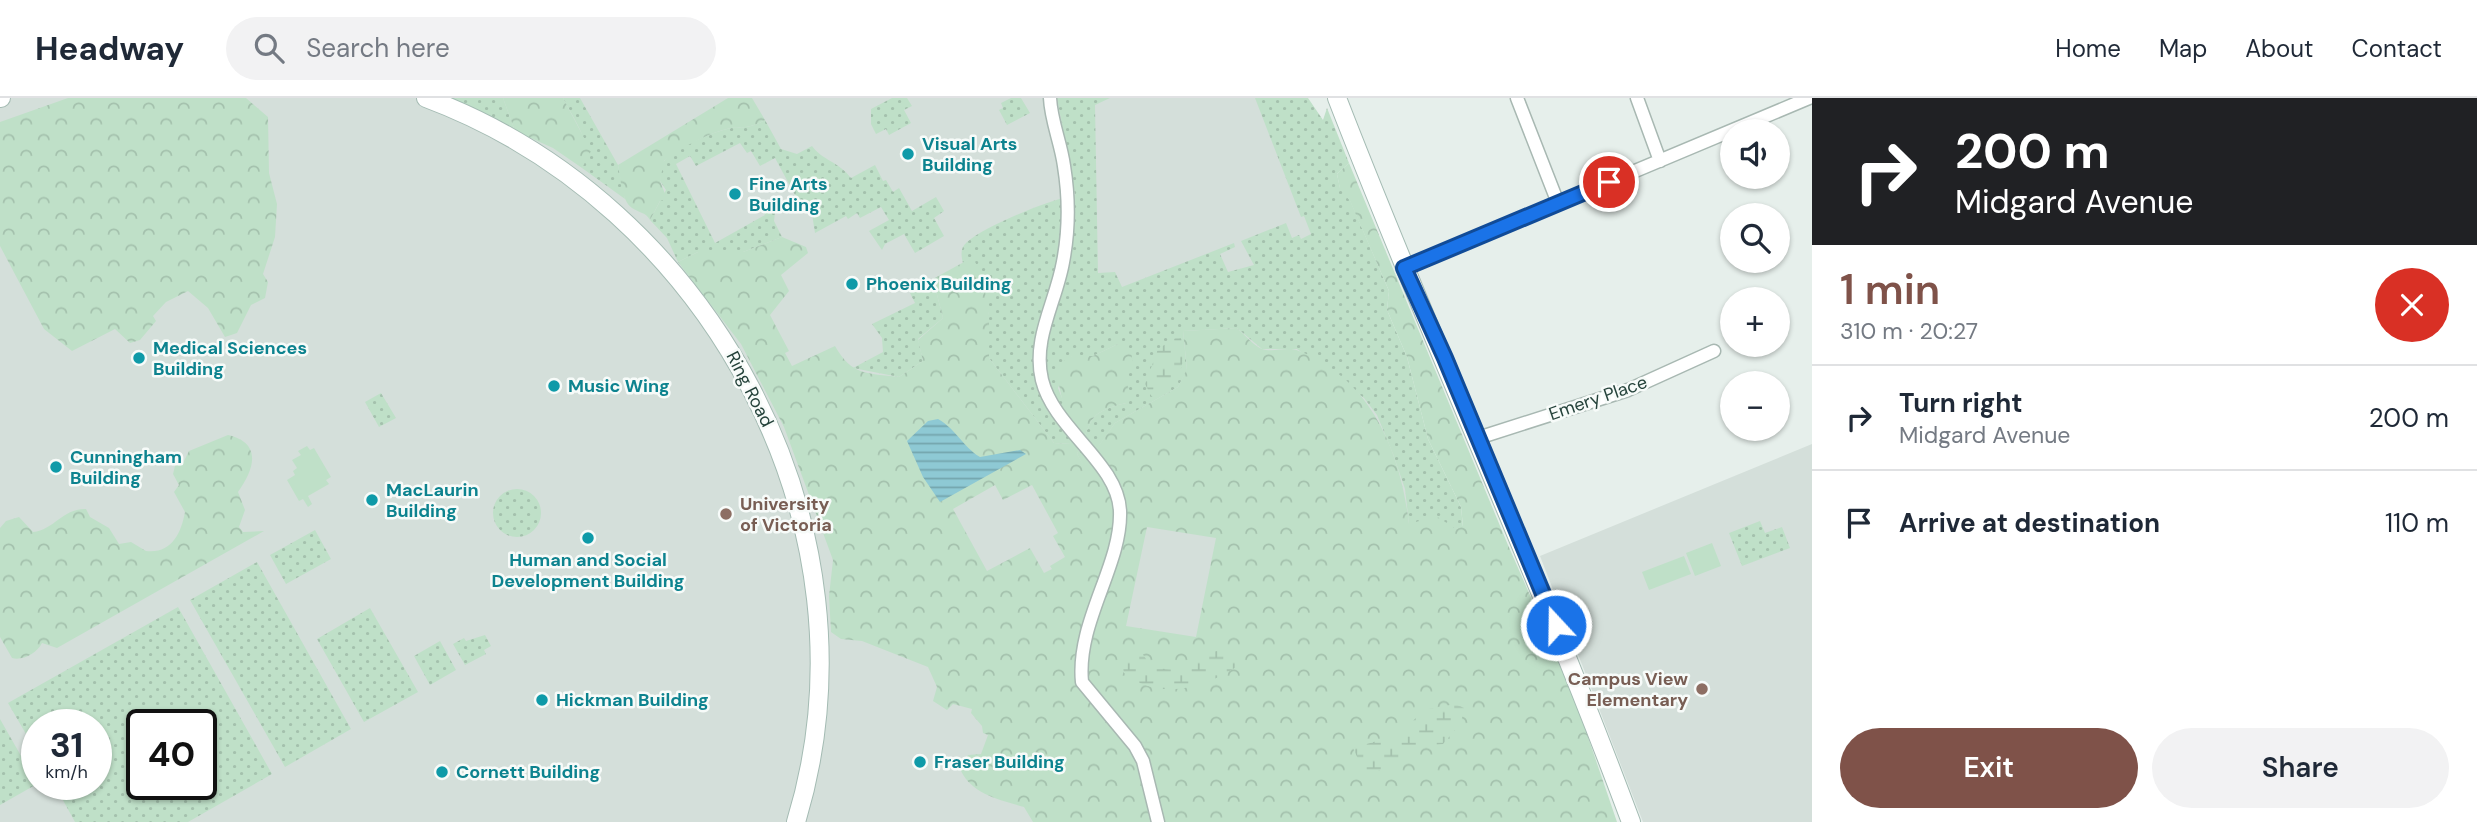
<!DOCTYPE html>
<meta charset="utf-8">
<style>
:root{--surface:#fff;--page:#f2f2f3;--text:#1f2937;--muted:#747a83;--line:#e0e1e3;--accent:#7f5249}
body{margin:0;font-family:"DM Sans",sans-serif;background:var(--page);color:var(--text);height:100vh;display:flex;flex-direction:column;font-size:26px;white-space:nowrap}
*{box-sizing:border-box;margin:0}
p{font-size:23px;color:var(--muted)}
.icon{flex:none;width:38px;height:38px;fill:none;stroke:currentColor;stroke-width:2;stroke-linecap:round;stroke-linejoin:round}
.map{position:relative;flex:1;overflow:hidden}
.side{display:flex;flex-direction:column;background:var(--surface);width:665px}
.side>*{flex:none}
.top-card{background:#202124;color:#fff;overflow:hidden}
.fabs{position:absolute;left:1720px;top:21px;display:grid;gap:14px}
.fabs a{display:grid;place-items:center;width:70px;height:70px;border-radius:50%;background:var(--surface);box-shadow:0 2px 5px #0004;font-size:35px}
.speed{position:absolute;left:21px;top:611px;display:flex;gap:14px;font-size:35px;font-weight:700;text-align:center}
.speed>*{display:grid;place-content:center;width:91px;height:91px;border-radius:50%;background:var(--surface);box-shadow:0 2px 5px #0004;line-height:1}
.speed small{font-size:18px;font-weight:400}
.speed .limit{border:4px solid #111;border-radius:10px;background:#fff;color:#111}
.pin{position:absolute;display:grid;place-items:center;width:60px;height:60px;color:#fff;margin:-30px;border:4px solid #fff;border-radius:50%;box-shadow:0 2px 7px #0007}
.me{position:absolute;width:77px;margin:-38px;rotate:339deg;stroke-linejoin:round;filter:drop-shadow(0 0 5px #0008)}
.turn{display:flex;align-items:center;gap:24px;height:147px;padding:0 28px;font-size:32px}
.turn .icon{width:91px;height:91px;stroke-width:2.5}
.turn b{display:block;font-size:49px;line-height:60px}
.round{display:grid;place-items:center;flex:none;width:74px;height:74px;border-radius:37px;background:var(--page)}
.headline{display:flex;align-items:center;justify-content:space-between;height:119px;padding:0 28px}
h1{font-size:42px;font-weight:600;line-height:52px;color:var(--accent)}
.button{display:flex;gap:14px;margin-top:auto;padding:14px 28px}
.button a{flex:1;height:80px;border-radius:42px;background:var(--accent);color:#fff;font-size:28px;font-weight:600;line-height:80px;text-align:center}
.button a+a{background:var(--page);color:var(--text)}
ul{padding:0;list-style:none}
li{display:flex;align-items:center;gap:21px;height:105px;padding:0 28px;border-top:2px solid var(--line)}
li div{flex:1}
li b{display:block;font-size:26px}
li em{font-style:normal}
header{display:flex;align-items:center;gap:42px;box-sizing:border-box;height:98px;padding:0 35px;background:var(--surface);border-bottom:2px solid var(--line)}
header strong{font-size:33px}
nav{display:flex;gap:38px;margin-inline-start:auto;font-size:24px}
.search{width:490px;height:63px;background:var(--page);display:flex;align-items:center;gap:18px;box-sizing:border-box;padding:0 24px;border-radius:38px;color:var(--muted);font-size:26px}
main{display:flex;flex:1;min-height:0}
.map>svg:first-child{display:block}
.built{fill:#d4dfda;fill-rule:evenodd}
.grass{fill:url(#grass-dots);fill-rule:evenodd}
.forest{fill:url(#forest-crowns);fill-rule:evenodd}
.wetland{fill:url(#wetland-marsh)}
.garden{fill:#bfe0c8}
.water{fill:url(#water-rules)}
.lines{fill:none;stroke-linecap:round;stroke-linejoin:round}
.street-casing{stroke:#a8b8b2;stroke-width:15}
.secondary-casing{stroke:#a4bbb3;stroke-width:20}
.street{stroke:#fff;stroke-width:12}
.secondary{stroke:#fff;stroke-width:18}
.route-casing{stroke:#114b97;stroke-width:18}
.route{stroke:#1a73e8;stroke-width:12}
.culture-dot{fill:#0f9aa8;stroke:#f7fbf9;stroke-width:2.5}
.education-dot{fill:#8d6e63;stroke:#f7fbf9;stroke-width:2.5}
.labels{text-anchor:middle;stroke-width:5;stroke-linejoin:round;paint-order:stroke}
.culture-label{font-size:18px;font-weight:bold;fill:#0d838f;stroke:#f7fbf9;text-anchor:start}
.street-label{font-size:18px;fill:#24423a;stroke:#f7fbf9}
.education-label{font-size:18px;font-weight:bold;fill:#785e54;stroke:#f7fbf9;text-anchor:start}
</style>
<header>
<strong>Headway</strong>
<div class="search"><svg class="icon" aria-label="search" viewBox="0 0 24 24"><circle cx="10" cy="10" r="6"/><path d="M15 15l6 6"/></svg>Search here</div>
<nav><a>Home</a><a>Map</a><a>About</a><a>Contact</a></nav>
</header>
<main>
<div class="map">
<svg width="1812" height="724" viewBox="0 0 1812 724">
<defs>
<pattern id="grass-dots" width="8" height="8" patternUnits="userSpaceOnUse" patternTransform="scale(1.75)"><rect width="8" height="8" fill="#bfe0c8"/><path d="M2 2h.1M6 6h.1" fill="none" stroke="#a4c1ad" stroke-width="1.8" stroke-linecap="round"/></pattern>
<pattern id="forest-crowns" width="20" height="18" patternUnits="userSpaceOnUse" patternTransform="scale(1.75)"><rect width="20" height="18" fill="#bfe0c8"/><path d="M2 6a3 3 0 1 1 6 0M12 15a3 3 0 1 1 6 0" fill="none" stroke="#a4c1ad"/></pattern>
<pattern id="wetland-marsh" width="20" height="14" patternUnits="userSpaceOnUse" patternTransform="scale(1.75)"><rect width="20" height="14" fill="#bfe0c8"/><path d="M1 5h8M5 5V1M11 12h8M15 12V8" fill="none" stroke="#a4c1ad"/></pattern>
<pattern id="water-rules" width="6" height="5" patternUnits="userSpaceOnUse" patternTransform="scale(1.75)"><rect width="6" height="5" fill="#8ec9d4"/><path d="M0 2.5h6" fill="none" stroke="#74a5ad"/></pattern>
</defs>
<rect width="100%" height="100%" fill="#e6efeb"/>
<path class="built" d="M0,0H1293L1570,724H0ZM37,626H96V686H37ZM142,626H201V686H142Z
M1812,346V724H1643L1540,458Z"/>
<path class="grass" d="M443,0H503L515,33Z
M563,0H580L618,67L625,101L582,70C593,43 574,23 563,0Z
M892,0H907L912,8L904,12L911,25L889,37L886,31L876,36L871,26V11Z
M1011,0H1021L1030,15L1007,27L999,12L1003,10L1001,5Z
M1057,0H1110L1095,7L1098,175L1115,174L1122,189L1234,145L1235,149L1220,156L1228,174L1254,167L1241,143L1286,125L1292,140L1299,137L1301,141L1311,136L1304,118L1301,119L1255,0H1308L1323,22L1327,10L1349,65L1337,76L1340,90L1350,102L1389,193L1387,212L1407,259L1428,341L1461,409L1463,429L1456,431L1409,426L1405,391L1393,356L1377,317L1364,300L1297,251H1262L1237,230L1183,233L1187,272L1178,289L1115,325L1084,369L1077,356C1094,322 1085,315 1126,305L1118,246L1093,258H1072L1058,290L1068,315L1071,346L1054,345L989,260V217L972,160L963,165C961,157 960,150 967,144C987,127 1049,102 1075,97Z
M765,22L781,51L797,56L812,48C822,62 839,64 851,80L875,67L883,83L886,82L893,94L899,90L912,113L936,99L944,113L934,120L944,138L915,155L904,136L885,146L882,152L869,133L889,122L881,109L860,120L857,115L848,121L846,118L815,135L812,116L795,97L775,60L760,68L751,53L747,55L740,45L696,68L690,58L676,66L715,145L765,117L760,109L777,99L774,123L782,139L743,154H698L678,164L667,140L650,122L666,92L660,83L661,67C672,51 704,38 723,32C741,27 746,33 765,22Z
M933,181L943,220L918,241L923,263L899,279L853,270L883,254L882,240L872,226L915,205L910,195Z
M381,295L396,320L379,329L365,304Z
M493 415a24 24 0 1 1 48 0a24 24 0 1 1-48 0Z
M1760,423L1765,435L1782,429L1790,450L1742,468L1729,435Z
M315,432L331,461L286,486L270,457Z
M257,464L351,631L285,669L190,502Z
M178,509L272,676L188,724H75L54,686H96V626H37V655L8,605ZM142,626H201V686H142Z
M370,510L418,594L364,624L317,541Z
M485,537L491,548L484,552L486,556L465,567L453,546L464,540L466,543Z
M440,543L456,572L430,587L414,558Z
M0,621L37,686L0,707Z"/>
<path class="forest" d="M68,0H246L268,19L269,75L277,106L275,139L263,176L268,184L265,200L251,207L237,235L225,239L208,210L188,193L166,204L153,218L156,223L140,242L130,245L115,231L72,253L44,231L0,148V24Z
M503,0H563L591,53L582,70L553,50L515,33Z
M728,0H752L765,22C746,33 740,27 723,32C703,38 680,50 664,63L660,83L667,101L660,103L650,122C646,114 639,115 632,110C621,102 621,80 618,67Z
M1349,65L1508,447L1573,595L1617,724H1033L1024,709C1000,702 972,696 961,673L968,657L981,656L988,637L983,635L982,628L971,615L972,611L953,606L947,612L933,603L937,589L928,569L862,543L841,541L831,534L829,498L833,462L784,329L741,246L678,164L698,154H743L782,139L806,149L808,155L781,177L789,193L770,217L789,253L785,255L792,268L835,248C852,278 867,275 899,279L923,263L918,242L943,220L933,181L973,159L983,182L989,217V260L1054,345L1071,346C1068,319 1059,295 1056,268L1072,258H1093L1118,246L1131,252L1133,268L1126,279L1130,298L1126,305C1085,315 1094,322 1077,356L1084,368L1115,325L1178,289L1187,271L1183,233L1237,230C1244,236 1253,247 1262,251C1273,255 1288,248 1299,253C1371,281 1401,354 1409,426L1436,418L1456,431L1463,428L1461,409L1428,341L1407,259L1387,212L1389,193L1350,103L1340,91L1337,76ZM995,387L1003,402L1032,387L1058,435L1053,438L1065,459L1050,468L1052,471L1044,475L1030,450L987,473L953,411ZM1147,429L1216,440L1196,539L1126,528Z
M228,337C263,345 254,372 238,394L245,412L239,429L243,434L264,433L57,550L42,545C37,555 23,563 12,560L0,539V430L6,423L19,419L33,434C54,432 63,410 86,411L90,419L109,430L119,446L131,444L146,453C171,456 181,436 185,414L174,394L179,387L173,376L175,368L183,365L189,353Z"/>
<path class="wetland" d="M1177,239L1181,241C1188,263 1178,294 1152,299L1145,286L1158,251Z
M1216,553H1240L1245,563C1209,589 1161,605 1124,575L1122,563L1130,555H1142L1152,570L1178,572Z
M1455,606L1464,610L1461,625L1443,646L1420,648L1398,664L1366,678L1353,650L1401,636L1423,612Z"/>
<path class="garden" d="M307,348L310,352L314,350L331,379L326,382L329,386L308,398L312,406L308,409L303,401L299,403L287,382L295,377L293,373L297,370L292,362L301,357L298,353Z
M1712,445L1721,468L1695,478L1686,455Z
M1684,458L1691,476L1649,492L1642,474Z"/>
<path class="water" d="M938,321C957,332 962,348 980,359L1020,352L1026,356L940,404L923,379L907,343L928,323Z"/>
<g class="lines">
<g class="street-casing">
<path id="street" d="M1050,0C1051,23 1061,45 1064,68C1069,99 1069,133 1063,164C1056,204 1032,241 1042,282C1054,331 1118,365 1120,413C1122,467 1076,524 1082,584L1135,648L1143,663L1158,724
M1517,0L1558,105
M1637,0L1660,63
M1404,170L1809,0
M1478,340L1628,292L1714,253"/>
</g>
<g class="secondary-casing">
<path id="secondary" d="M0,0H1
M426,0C710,106 886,429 796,724
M1337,0C1431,243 1540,480 1631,724"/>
</g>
<use href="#street" class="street"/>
<use href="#secondary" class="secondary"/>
</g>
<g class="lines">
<g class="route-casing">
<path id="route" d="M1556,527L1445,260L1404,170L1609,84"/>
</g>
<use href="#route" class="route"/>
</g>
<g class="culture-dot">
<circle cx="908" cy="56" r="7"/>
<circle cx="735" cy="96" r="7"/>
<circle cx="852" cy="186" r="7"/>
<circle cx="139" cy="260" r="7"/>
<circle cx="554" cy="288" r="7"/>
<circle cx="56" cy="369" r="7"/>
<circle cx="372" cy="402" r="7"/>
<circle cx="588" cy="440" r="7"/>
<circle cx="542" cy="602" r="7"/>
<circle cx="920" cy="664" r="7"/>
<circle cx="442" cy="674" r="7"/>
</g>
<g class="education-dot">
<circle cx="726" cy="416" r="7"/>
<circle cx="1702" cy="591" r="7"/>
</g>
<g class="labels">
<g class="culture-label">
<text x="922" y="52">Visual Arts<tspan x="922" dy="21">Building</tspan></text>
<text x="749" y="92">Fine Arts<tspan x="749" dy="21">Building</tspan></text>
<text x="866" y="192">Phoenix Building</text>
<text x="153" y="256">Medical Sciences<tspan x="153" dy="21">Building</tspan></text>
<text x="568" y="294">Music Wing</text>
<text x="70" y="365">Cunningham<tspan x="70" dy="21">Building</tspan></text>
<text x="386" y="398">MacLaurin<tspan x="386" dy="21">Building</tspan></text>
<text x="588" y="468" text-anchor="middle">Human and Social<tspan x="588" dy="21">Development Building</tspan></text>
<text x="556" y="608">Hickman Building</text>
<text x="934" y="670">Fraser Building</text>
<text x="456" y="680">Cornett Building</text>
</g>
<g class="street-label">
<text transform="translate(750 291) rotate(63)" y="6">Ring Road</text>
<text transform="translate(1598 300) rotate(-19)" y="6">Emery Place</text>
</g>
<g class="education-label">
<text x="740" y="412">University<tspan x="740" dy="21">of Victoria</tspan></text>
<text x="1688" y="587" text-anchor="end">Campus View<tspan x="1688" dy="21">Elementary</tspan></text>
</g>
</g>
</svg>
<div class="fabs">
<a><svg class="icon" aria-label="sound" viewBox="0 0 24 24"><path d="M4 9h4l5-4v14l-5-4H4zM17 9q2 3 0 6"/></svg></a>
<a><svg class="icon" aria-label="search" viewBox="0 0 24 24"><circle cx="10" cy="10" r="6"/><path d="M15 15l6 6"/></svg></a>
<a>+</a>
<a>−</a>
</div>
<div class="speed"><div>31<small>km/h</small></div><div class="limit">40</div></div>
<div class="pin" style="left:1609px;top:84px;background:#d93025"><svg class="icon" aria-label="arrive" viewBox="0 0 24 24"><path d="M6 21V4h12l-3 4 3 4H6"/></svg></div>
<svg class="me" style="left:1556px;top:527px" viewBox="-20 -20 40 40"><circle r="17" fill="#1a73e8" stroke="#fff" stroke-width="3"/><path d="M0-11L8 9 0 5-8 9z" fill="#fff"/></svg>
</div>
<section class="side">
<div class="top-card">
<div class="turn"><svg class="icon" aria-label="right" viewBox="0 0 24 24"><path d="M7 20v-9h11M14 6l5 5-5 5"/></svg><div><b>200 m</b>Midgard Avenue</div></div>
</div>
<div class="headline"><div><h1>1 min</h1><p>310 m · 20:27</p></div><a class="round" style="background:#d93025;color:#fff"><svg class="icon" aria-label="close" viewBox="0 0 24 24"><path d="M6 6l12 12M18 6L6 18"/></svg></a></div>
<ul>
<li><svg class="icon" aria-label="right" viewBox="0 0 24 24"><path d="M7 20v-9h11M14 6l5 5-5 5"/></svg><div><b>Turn right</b><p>Midgard Avenue</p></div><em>200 m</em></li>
<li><svg class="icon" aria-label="arrive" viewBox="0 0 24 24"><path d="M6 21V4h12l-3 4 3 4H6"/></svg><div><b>Arrive at destination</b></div><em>110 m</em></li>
</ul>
<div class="button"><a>Exit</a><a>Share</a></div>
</section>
</main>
